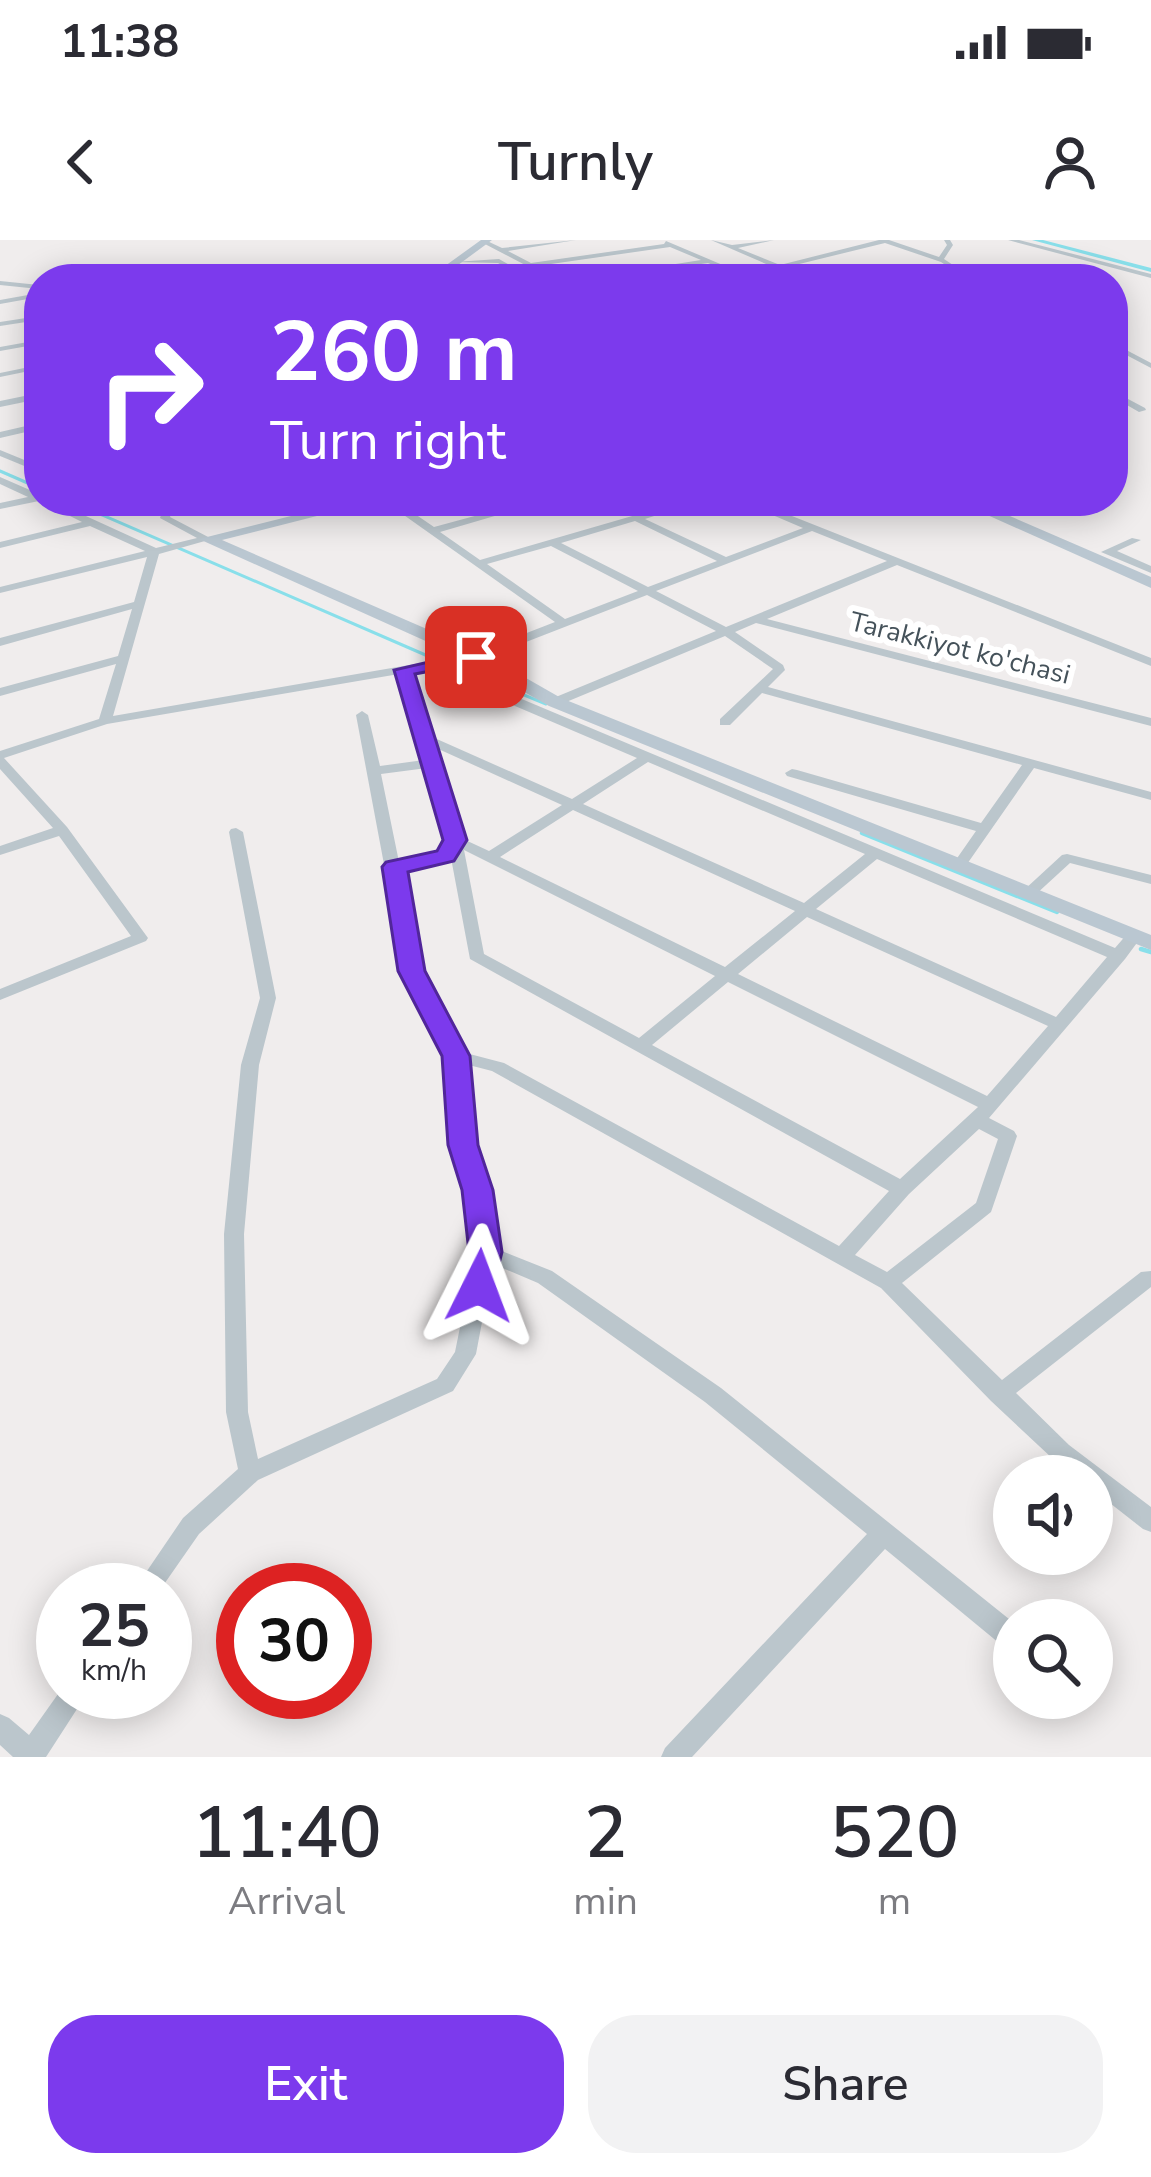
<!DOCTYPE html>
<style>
:root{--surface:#fff;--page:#f2f2f3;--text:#2b2b33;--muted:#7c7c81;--accent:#7c3aed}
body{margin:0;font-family:"Nunito Sans",sans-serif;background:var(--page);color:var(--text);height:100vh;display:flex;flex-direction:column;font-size:45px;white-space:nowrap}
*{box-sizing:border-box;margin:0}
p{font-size:39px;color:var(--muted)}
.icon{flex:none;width:66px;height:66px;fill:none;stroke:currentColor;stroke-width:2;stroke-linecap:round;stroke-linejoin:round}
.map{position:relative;height:1517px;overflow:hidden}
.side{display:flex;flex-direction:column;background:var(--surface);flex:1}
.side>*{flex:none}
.hud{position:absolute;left:24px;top:24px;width:1104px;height:252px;border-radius:48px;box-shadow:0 6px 30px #0003;background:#7c3aed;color:#fff;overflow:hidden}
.buttons{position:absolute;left:993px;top:1215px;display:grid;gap:24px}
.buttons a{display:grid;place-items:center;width:120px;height:120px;border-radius:50%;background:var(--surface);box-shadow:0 6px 30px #0003;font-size:60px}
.speed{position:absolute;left:36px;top:1323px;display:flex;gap:24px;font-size:60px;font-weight:700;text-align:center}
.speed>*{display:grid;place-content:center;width:156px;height:156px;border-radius:50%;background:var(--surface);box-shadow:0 6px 30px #0003;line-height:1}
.speed small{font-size:30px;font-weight:400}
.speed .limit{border:18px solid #d22;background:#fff;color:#111}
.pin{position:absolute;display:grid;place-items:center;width:102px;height:102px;color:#fff;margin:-51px;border-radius:24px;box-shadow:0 6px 18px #0006}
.me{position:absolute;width:132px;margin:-66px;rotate:3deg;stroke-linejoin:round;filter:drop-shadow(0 0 9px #0008)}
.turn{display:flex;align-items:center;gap:42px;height:252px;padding:0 48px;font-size:54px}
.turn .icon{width:156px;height:156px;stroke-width:2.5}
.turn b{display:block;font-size:84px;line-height:102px}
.eta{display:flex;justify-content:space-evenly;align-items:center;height:204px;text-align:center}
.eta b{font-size:72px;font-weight:600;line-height:84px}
.action{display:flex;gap:24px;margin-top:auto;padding:24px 48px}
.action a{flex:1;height:138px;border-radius:48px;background:var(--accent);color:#fff;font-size:48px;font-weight:600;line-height:138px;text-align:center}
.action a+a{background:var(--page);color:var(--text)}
.status{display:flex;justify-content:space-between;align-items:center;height:84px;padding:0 60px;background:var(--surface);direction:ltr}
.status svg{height:33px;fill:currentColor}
header{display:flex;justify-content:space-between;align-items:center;height:156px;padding:0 48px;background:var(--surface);font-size:54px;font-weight:600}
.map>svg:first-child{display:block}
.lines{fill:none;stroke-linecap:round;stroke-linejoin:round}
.stream-far1{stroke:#89dfea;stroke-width:3}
.stream{stroke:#89dfea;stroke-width:4.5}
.canal{fill:#89dfea;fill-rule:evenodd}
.street{fill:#bbc6cc;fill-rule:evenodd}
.secondary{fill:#bac7d1;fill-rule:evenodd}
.route{fill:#7c3aed;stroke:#51269a;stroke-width:3}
.labels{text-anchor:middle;stroke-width:12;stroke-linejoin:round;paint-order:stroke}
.far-street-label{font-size:27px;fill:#45525a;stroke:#fff}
</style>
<div class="status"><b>11:38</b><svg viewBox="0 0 49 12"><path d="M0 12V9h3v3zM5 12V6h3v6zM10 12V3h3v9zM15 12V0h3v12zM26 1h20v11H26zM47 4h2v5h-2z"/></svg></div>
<header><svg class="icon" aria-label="back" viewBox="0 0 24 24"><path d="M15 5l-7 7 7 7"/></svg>Turnly<svg class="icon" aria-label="person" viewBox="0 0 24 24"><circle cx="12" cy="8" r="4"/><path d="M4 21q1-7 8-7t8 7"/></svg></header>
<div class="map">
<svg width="1151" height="1517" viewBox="0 0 1151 1517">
<rect width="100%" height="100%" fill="#f0eded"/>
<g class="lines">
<path class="stream-far1" d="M0,231L39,248
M70,261L437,420
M454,426L546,464"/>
<path class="stream" d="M862,593L1057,672
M1141,709L1151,712"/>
<path class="canal" d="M1032,0H1043L1151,28V32Z"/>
<path class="street" d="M485,0L502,8L576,0L508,11L531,23L664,4L666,1L744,34L773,27L711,0L732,5L774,0L738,8L780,25L879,0H889L939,17L947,5L944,0H950L953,5L944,19L974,39H966L941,22L885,3L787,27L812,39H803L779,29L750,36L754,39L741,37L708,23L598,39H581L701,20L670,7L537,26L560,39H552L483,3Z
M1008,0H1019L1151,34V38Z
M499,19L534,39H526L498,23L454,22Z
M0,41L39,45V49L0,45Z
M39,53V57L0,64V60Z
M39,76V80L0,86V82Z
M39,100V104L0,111V107Z
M1113,103L1151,123V128L1113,108Z
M39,125V129L0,137V133Z
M1113,151L1145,168L1146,170L1139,172L1113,157Z
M39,153V159L0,167V161Z
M39,183V189L0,198V192Z
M0,210L39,226V232L0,216Z
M0,237L39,254V261L0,269V263L28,257L0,244Z
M40,261H53L156,308L197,298L160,278L166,261H176L170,277L212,299L159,314L113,476L473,414L555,382L384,261H396L434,287L530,261H546L440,292L480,320L684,261H700L645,279L726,317L803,288L740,261H754L1151,418V426L897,325L767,379L1151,478V486L756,383L735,392L783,425L785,430L768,447L1151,552V560L1034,528L965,627L960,628L953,624L976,591L787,536L785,533L792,529L797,530L981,583L1022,525L762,453L730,485H720V479L773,429L725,396L559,465H551V459L716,391L647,355L480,420L443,426L1115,708L1128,693H1140L1142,696L1125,719L989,878L1014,891L1017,896L991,972L902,1043L1002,1140L1141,1032L1151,1031V1047L1016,1153L1069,1205L1151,1267V1292L1143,1289L1092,1249V1236H1075L1053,1219L991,1161L881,1048L492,831L465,824L472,905L487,950L494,1008L552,1031L721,1148L1014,1383V1411L1005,1408L885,1309L692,1517H661L665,1508L867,1294L705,1162L538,1043L493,1024L476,1114L453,1151L258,1240L199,1294L160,1350H134L183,1278L238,1229L226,1172L224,994L241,825L260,758L229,592L231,589L236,588L243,592L276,758L259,825L244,994L248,1172L258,1219L437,1139L455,1112L475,1013L467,950L454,905L447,816L404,731L356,475L362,471L368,475L380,526L424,520L399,434L107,484L4,518L67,587L148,698L146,701L0,760V749L131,696L59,596L0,615V606L53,588L0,529V511L99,479L116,424L0,456V448L118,416L132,369L0,406V398L134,362L147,317L0,353V347L145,311L90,286L0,308V302L82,282ZM635,281L717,321L648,347L561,303ZM812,291L887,321L726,387L656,351ZM551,306L638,351L565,379L487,324ZM428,429L637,518L572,559L430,496L411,432ZM434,507L562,565L489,611L461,598ZM648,522L865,614L804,663L583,564ZM427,528L448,600L440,613L399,622L381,534ZM573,570L795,671L725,727L500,617ZM464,610L715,736L639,798L484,714ZM451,618L470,719L889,951L839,1006L504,823L462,812L420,731L400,630ZM877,619L1107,717L1056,777L816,669ZM807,677L1048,786L987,856L738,734ZM728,742L978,867L900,939L652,805ZM979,889L998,899L976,963L887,1032L855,1015L909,954Z
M1132,298L1141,300L1117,311L1151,326V333L1101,312Z
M1067,614L1151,635V644L1070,623L1034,656H1024L1021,653L1024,650L1062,615Z
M63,1447V1452H88L46,1517H13L0,1505V1474L9,1478L29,1495Z"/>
<path class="secondary" d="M481,0H492L439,39H427Z
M351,261H376L222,300L482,413L561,458L1151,695V710L549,466L470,421L199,299Z
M956,261H975L1151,337V348Z"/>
</g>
<path class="route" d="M476,411L483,413V421L415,434L467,600L454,621L408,632L425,731L470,816L478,905L493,950L502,1012L491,1056L479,1060L467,1056L462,1046L469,1012L462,950L448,905L442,816L398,731L382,627L386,622L437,611L443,600L394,430Z"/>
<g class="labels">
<g class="far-street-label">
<text transform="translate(960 408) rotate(14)" y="9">Tarakkiyot ko'chasi</text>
</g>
</g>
</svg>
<div class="buttons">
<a><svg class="icon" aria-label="sound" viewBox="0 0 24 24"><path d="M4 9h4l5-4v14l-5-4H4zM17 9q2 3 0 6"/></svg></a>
<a><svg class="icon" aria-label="search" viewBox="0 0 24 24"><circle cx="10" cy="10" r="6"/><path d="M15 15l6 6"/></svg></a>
</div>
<div class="speed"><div>25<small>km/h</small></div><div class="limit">30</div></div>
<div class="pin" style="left:476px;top:417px;background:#d93025"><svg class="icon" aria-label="arrive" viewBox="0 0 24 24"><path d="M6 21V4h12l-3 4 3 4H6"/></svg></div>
<svg class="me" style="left:479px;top:1046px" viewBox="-20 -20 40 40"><path d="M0-17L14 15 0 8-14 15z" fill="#7c3aed" stroke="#fff" stroke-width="4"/></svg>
<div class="hud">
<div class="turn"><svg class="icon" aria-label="right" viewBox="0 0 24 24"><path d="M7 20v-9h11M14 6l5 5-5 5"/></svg><div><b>260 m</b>Turn right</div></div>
</div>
</div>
<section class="side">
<div class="eta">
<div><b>11:40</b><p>Arrival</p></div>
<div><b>2</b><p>min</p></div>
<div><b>520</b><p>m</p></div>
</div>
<div class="action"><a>Exit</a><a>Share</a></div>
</section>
